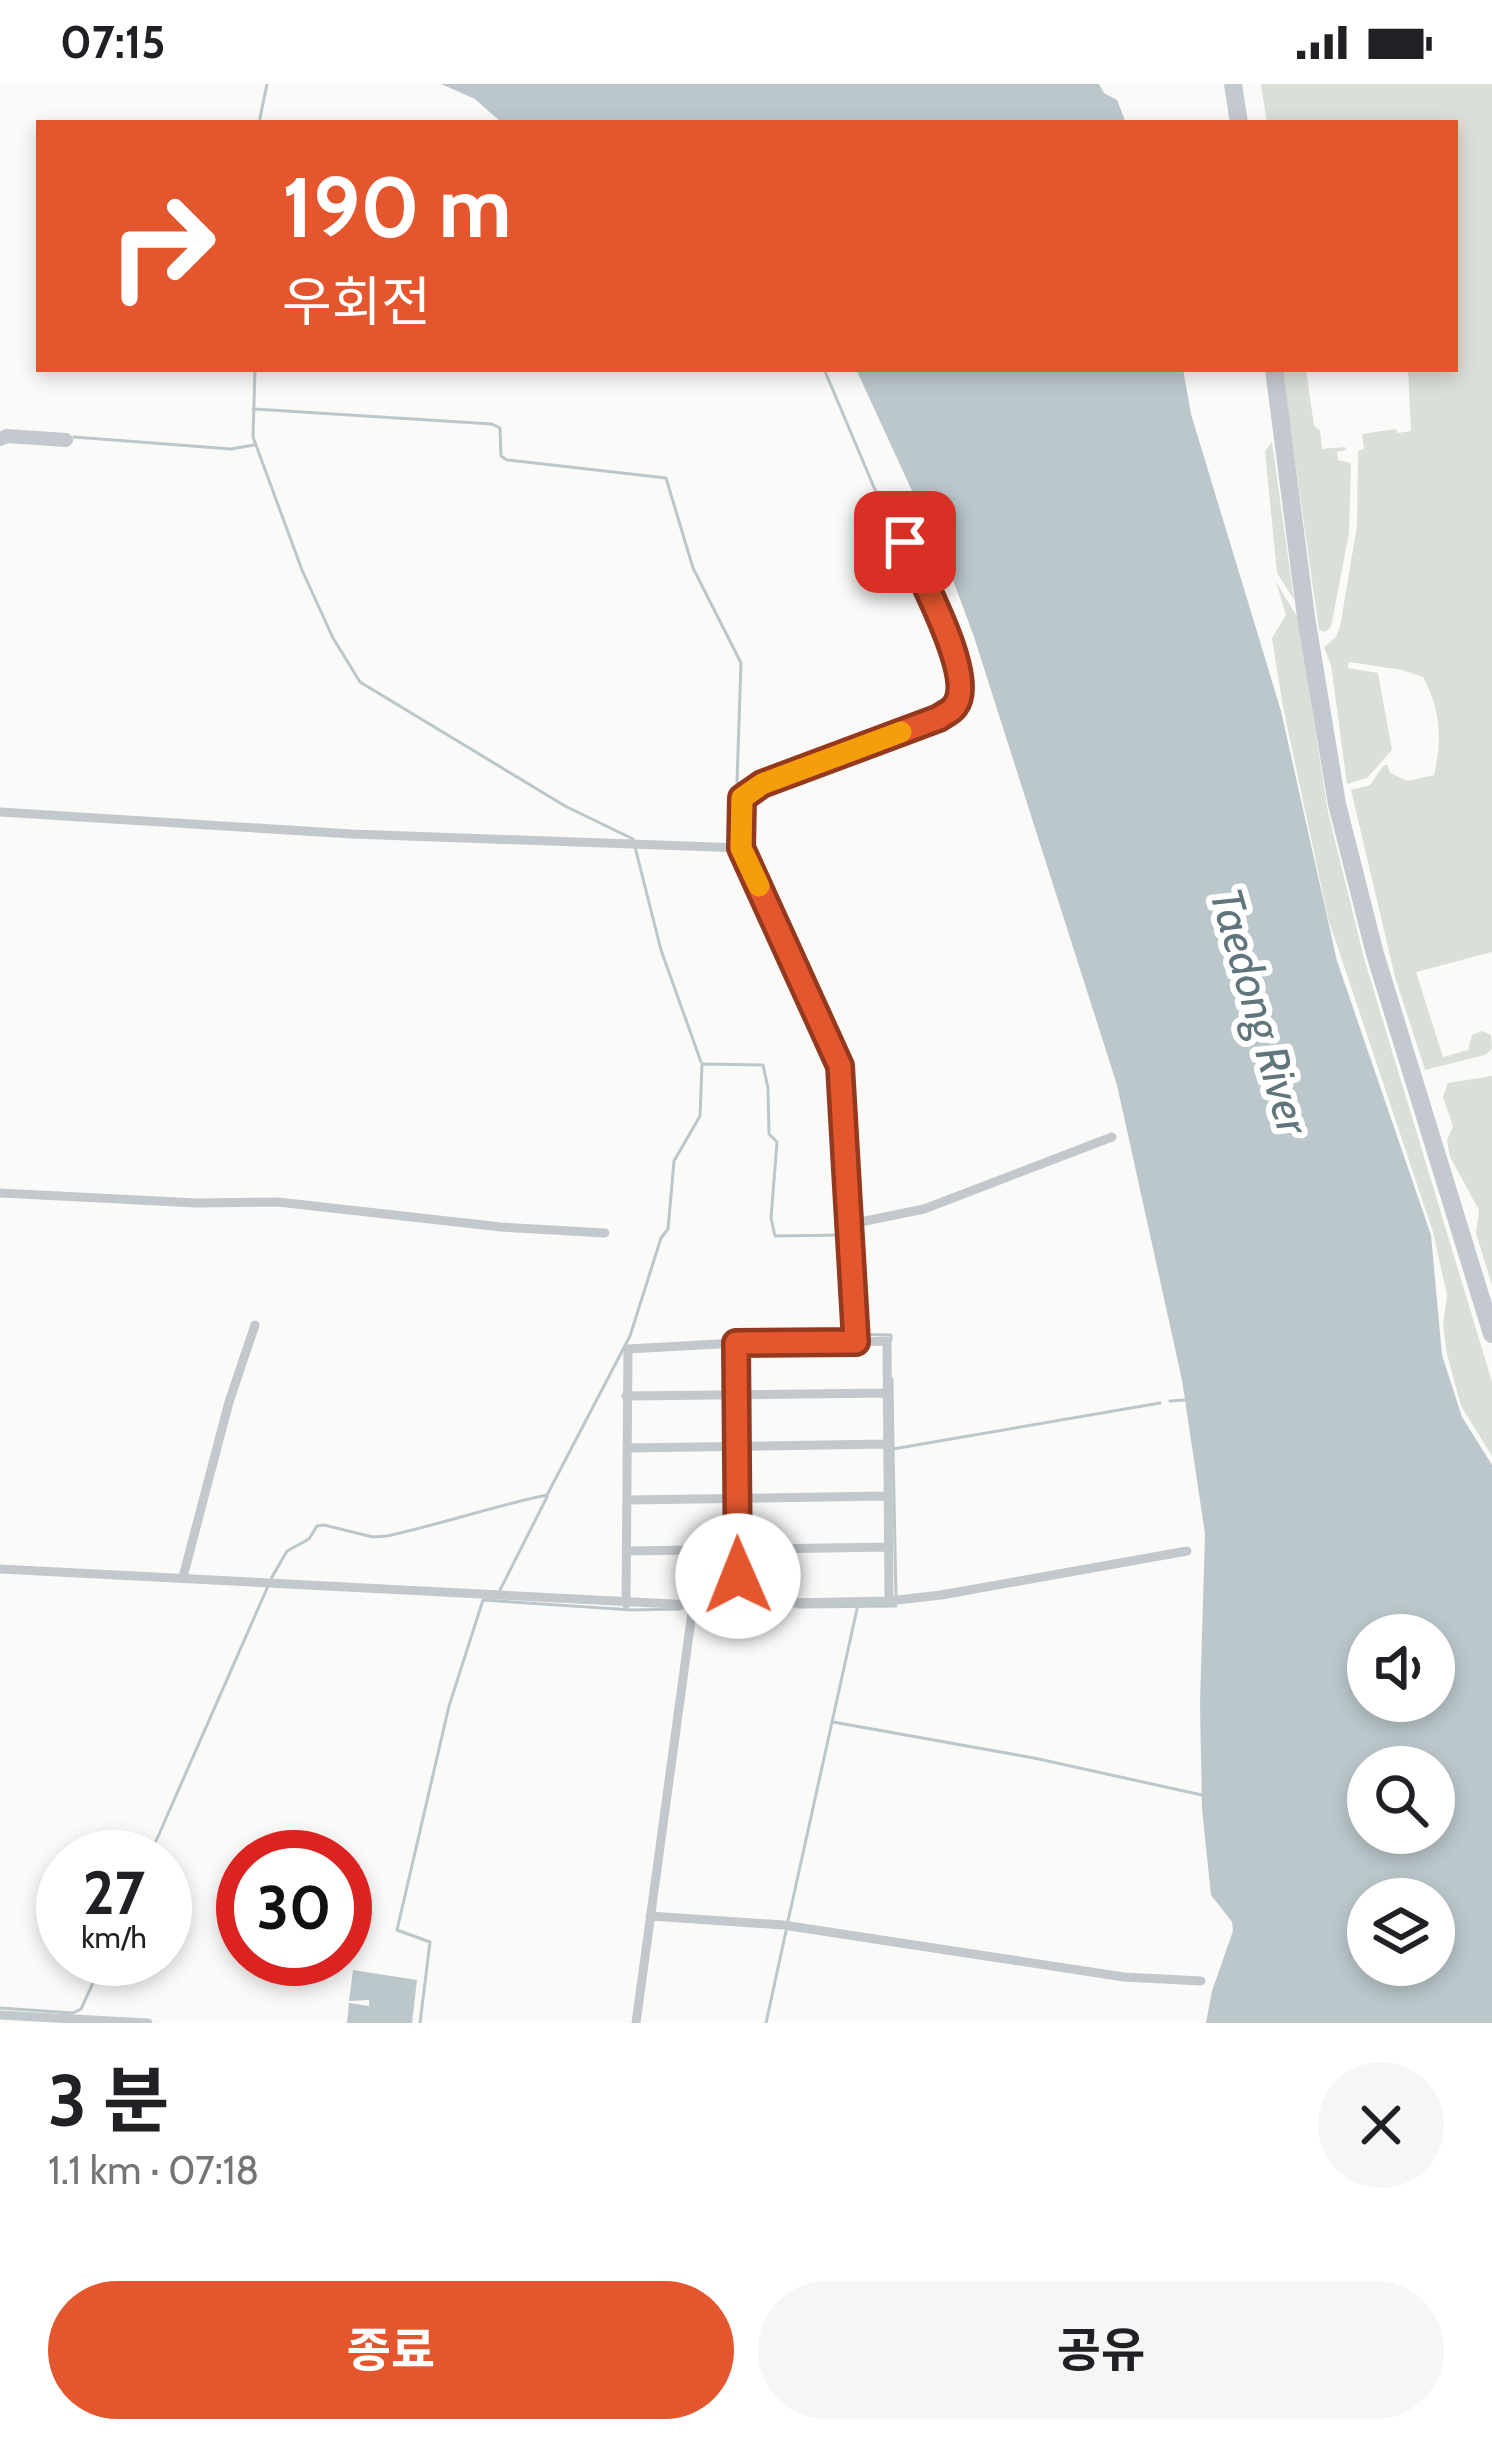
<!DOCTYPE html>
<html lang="ko">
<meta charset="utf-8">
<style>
:root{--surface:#fff;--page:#f6f6f6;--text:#202124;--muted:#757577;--accent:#e4572e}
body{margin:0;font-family:Cabin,"Noto Sans KR",sans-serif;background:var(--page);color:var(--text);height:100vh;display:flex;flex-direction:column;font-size:45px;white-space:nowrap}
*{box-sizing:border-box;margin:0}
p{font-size:39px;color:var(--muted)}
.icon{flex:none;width:66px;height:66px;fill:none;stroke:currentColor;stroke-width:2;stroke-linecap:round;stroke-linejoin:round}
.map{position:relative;height:1939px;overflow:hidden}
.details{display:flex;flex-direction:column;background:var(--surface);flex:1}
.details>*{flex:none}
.top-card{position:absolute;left:36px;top:36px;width:1422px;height:252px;border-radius:0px;box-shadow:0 6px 18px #0003;background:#e4572e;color:#fff;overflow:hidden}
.buttons{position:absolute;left:1347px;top:1530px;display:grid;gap:24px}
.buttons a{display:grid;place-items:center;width:108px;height:108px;border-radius:50%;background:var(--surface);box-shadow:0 6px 18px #0003;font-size:60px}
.speed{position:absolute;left:36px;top:1746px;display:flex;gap:24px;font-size:60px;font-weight:700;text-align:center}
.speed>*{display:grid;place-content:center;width:156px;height:156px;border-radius:50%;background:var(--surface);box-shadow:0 6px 18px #0003;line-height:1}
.speed small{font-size:30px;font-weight:400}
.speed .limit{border:18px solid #d22;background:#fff;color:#111}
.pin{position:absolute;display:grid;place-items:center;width:102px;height:102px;color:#fff;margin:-51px;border-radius:24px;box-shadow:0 6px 18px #0006}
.me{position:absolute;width:132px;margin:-66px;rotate:359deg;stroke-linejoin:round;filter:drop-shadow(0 0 9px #0008)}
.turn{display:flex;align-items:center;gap:42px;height:252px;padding:0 48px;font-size:54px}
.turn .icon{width:156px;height:156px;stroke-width:2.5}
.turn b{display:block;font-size:84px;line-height:102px}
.round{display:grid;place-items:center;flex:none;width:126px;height:126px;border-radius:63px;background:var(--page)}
.overview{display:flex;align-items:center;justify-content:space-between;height:204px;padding:0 48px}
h1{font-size:72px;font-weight:700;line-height:90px}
.primary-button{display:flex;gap:24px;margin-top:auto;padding:24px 48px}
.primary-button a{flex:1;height:138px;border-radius:72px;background:var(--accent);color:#fff;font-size:48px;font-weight:700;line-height:138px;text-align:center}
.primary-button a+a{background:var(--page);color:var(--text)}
.status{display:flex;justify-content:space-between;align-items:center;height:84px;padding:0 60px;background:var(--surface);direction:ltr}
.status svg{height:33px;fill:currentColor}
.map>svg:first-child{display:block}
.green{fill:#dadfd7}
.water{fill:#bbc7cb;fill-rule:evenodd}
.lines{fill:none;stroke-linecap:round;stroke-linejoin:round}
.stream{stroke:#bbc7cb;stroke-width:3}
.street{stroke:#c3c8cc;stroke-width:9}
.secondary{stroke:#c3c9ce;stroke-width:14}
.highway{stroke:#c3c9ce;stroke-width:18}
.route-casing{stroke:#94391e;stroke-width:30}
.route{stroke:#e4572e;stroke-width:21}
.slow{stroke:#f59e0b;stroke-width:21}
.labels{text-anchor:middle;stroke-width:12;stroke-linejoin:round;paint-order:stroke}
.water-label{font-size:45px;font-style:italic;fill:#60757c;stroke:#fff}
</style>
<div class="status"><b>07:15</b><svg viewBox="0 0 49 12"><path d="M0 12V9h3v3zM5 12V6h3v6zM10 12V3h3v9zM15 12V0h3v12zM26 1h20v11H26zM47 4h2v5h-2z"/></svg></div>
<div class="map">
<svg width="1492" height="1939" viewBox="0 0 1492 1939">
<rect width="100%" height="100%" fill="#fafaf8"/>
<path class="green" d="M1261,0H1492V868L1416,888L1443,973L1468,966L1472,951L1482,947L1491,951L1492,965L1485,971L1425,986L1395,893L1351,706L1370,701L1384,681H1388L1390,689L1408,697L1434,691C1442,656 1441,626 1423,593L1402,586L1349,578L1348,584L1378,589L1392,666L1367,694L1347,700L1331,581L1324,563L1336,553L1340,543L1357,442L1358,367L1364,365L1362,350L1396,345L1398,349L1411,347L1408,285H1455V39H1267Z
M1282,285H1306L1314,342L1320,346L1322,365L1345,363L1346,366L1337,368L1338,376L1351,379L1349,449L1331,543L1325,548L1319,546Z
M1272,358L1294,516L1277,489L1265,367Z
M1276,498L1298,534L1328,728L1364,874L1492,1298V1372L1461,1322L1447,1270L1443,1241L1447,1211L1433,1148L1328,834L1283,623L1272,554L1286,531Z
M1492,992V1201L1476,1149L1479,1126L1450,1073L1447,1056L1453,1042L1443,1013L1448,999Z"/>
<path class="water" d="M441,0H1099L1104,9L1117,16L1126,39H502L475,15Z
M856,285H1183L1191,330L1281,627L1337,877L1431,1151L1442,1271L1462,1333L1492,1381V1939H1206L1212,1907L1233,1847L1232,1838L1211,1811L1202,1725L1200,1619L1205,1450L1182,1296L1117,1001L974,553L953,496ZM1434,1551V1617H1368V1551ZM1434,1683V1749H1368V1683ZM1434,1815V1881H1368V1815Z
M353,1886L417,1896L412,1939H347L349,1919L369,1922V1916L349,1917Z"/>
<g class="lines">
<path class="stream" d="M259,39L267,0
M255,285L253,353L302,486L333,554L360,598L565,722L633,755L661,866L701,978
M824,285L955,595C954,629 920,636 893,646
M253,325L492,340L500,344L501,372L507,376L666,394L693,484L741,579L735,758
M74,353L231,365L254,361
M737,708L760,697
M815,937L837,995
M703,980L763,981L768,1004L769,1050L777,1058L771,1134L775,1152L845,1151
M850,1226L851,1250L891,1251V1256
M892,1295L893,1365
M1170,1317L1184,1316
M500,1506L547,1413
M896,1512L893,1365L1160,1319
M798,1523L896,1522
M833,1638L1034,1674L1202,1711
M149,1773L272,1493L287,1467L309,1455L317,1442L324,1441L373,1453L387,1452C442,1440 493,1422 547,1411L630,1252L661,1154L668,1145L674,1077L700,1032L702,981
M788,1837L857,1525
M0,1924L73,1929L81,1925L104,1875
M420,1939L430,1858L397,1846L449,1622L483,1516L633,1526L680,1525
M766,1939L786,1847"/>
<path class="street" d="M886,417C903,455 965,568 960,604C958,620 951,625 939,634L762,700L742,714L741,764L840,982L856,1258L887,1257L889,1517
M0,728L352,750L741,764
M0,1109L197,1119L278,1118L501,1143L605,1149
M851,1140L924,1125L1112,1053
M626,1312L887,1309
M627,1364L887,1360
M628,1416L887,1412
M627,1467L889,1463
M0,1485L693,1521L889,1517L941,1511L1187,1467
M183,1493L229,1318L255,1241
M738,1519L736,1259L856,1258
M626,1520L628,1265L736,1259
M650,1832L783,1841L1124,1893L1201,1897
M0,1931L148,1939
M636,1939L693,1521"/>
<path class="secondary" d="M0,355L7,352L66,356"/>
<path class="highway" d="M1233,0L1239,39
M1274,285L1306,533L1337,720L1375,870L1492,1250"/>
</g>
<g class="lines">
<g class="route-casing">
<path id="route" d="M738,1492L736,1259L856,1258L840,982L741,764L742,714L762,700L939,634C944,630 951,628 955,622C977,593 919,490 905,458"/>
</g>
<use href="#route" class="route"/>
<path class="slow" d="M759,802L741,764L742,714L762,700L901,648"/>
</g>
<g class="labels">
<g class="water-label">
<text transform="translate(1260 927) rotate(74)" y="16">Taedong River</text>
</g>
</g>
</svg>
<div class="buttons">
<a><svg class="icon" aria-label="sound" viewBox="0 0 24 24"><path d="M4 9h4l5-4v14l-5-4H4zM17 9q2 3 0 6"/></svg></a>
<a><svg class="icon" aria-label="search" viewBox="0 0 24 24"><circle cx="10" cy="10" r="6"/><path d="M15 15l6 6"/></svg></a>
<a><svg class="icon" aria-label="layers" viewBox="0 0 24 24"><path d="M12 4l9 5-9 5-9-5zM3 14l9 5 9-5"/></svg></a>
</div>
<div class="speed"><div>27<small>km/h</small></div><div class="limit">30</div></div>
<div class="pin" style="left:905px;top:458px;background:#d93025"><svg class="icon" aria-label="arrive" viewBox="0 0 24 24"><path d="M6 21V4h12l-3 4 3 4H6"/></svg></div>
<svg class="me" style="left:738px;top:1492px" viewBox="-20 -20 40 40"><circle r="19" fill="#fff"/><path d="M0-13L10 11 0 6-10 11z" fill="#e4572e"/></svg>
<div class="top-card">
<div class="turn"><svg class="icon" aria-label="right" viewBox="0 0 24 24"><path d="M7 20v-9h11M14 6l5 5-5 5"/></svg><div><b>190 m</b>우회전</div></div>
</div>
</div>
<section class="details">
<div class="overview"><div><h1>3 분</h1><p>1.1 km · 07:18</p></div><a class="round"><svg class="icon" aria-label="close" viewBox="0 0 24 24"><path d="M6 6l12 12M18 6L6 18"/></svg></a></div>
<div class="primary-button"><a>종료</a><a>공유</a></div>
</section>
